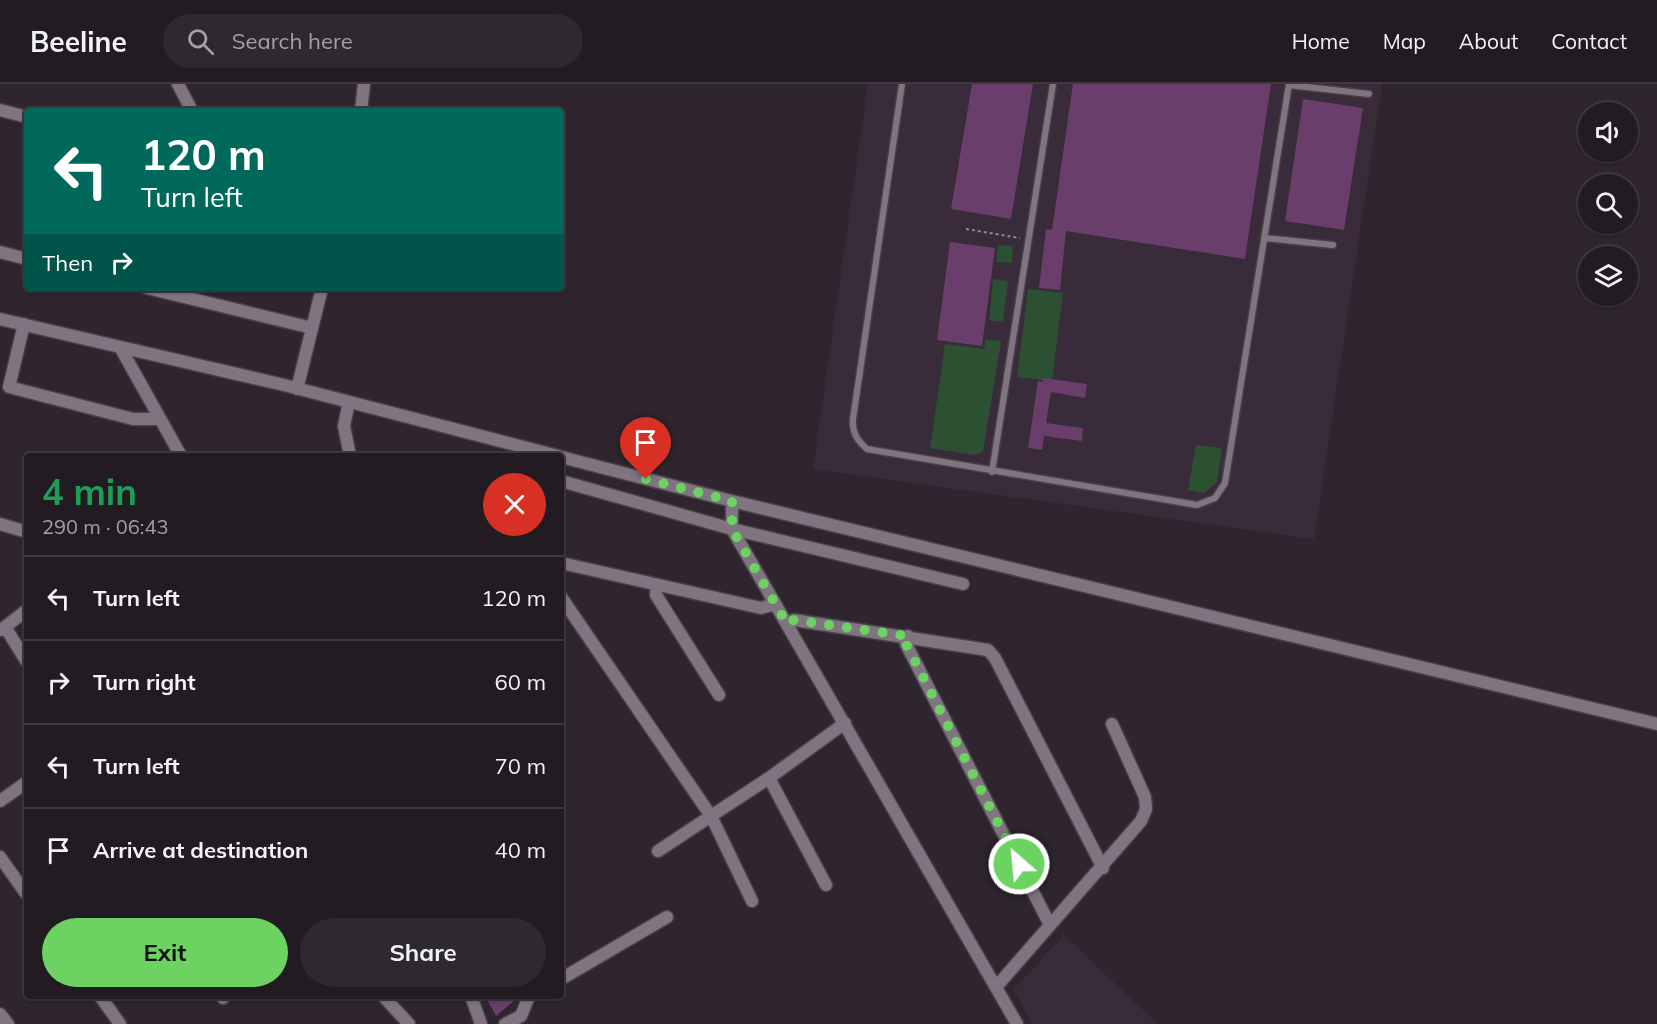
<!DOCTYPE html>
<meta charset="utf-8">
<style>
:root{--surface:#221c22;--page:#2e292f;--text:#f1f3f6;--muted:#a2a1a5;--line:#3f3a40;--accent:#6cd362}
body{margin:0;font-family:Mulish,sans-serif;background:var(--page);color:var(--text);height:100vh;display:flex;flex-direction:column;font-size:22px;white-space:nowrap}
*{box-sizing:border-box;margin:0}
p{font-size:20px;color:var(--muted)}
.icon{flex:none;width:33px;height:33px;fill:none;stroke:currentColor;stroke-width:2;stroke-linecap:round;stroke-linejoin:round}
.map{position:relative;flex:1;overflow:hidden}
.side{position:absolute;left:24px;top:369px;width:540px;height:546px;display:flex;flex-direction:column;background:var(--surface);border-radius:6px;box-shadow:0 2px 4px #0004,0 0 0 2px var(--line)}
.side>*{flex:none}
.guide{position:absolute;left:24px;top:24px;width:540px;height:183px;border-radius:6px;box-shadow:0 2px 4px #0004,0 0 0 2px var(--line);background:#00695c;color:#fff;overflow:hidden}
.fabs{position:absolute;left:1578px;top:18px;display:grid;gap:12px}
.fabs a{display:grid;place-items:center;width:60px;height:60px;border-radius:50%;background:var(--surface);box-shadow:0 2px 4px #0004,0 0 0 2px var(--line);font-size:30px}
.pin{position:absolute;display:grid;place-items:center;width:51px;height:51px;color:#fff;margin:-62px -26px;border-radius:50% 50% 50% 0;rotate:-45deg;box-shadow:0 0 6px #0007}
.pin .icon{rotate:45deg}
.me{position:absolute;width:66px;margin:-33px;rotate:333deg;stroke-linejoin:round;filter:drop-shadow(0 0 4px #0008)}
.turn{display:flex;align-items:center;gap:21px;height:126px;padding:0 18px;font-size:27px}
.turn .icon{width:78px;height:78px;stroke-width:2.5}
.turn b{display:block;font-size:42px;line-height:51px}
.then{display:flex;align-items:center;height:57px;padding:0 18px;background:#0003;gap:12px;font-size:22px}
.round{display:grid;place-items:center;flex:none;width:63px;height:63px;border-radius:32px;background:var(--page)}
.overview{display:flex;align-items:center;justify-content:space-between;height:102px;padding:0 18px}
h1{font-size:36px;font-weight:700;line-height:45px;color:#1e9e55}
.primary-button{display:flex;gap:12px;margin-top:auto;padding:12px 18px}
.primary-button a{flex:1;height:69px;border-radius:36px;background:var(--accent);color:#111;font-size:24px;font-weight:700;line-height:69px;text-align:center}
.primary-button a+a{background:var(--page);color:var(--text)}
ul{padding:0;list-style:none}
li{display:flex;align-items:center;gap:18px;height:84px;padding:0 18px;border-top:2px solid var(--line)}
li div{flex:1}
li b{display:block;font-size:22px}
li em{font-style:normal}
header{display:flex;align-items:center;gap:36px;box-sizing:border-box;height:84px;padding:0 30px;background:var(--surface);border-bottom:2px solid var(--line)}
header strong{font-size:28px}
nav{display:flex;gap:33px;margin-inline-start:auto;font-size:21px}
.search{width:420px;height:54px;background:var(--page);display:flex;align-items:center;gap:15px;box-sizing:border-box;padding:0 21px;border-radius:33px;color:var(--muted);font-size:22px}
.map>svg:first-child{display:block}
.built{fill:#392b39}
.green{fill:#2c5132}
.building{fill:#6a3e6b}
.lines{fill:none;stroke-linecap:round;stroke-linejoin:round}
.lane-casing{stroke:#484048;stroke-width:9}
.street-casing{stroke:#484048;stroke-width:15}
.path{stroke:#918a91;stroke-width:2;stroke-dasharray:3 3;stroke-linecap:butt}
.lane{stroke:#7f747f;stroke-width:6}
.street{stroke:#7f747f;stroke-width:12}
.route{stroke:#6cd362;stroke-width:10;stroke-dasharray:0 18}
</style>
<header>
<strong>Beeline</strong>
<div class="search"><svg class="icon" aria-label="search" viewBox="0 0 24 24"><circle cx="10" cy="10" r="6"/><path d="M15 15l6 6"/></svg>Search here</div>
<nav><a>Home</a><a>Map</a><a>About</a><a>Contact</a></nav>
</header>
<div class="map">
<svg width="1657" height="940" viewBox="0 0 1657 940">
<rect width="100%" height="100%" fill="#2e252e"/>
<path class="built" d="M868,0H1382L1314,455L813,385Z
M1064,851L1158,940H1033L1013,906Z"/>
<path class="green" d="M998,161L1013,162L1012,179L996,178Z
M993,195L1008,197L1003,238L989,236Z
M1028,205L1063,209L1052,297L1017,293Z
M986,255L1001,257L983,368L974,371L930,364L945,260L984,265Z
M1196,361L1222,364L1217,398L1204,409L1188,406Z"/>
<path class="building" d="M972,0H1033L1011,135L951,125Z
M1073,0H1271L1245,175L1066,147L1060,206L1039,204L1046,145L1052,146Z
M1303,15L1363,24L1344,146L1285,137Z
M950,158L995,164L982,262L937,256Z
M1043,294L1087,300L1085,314L1051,308L1046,339L1083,344L1082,357L1044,352L1042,366L1028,364L1038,297L1043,298Z
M485,912H520L496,932Z"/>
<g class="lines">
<g class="lane-casing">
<path id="lane" d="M902,0L853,335C852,349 857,356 867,365L1197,421L1215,414L1225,399L1289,0
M1289,1L1369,10
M1264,154L1333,161
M992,388L1053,0"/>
</g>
<g class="street-casing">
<path id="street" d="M178,0L192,27
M0,26L27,33
M361,27L364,0
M0,168L27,175
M147,204L312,244
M0,235L284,301L558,372
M24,240L9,303L133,335H160
M120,263L181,372
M297,305L322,204
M349,318L344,342L350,372
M561,373L732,417L1657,640
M561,397L732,445L963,500
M732,417V445L1017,940
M0,440L27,448
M561,479L761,524L775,520
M657,501L656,511L719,611
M561,513L711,732L658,767
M787,540L794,536L988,566L995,574L1103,784
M5,543L27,578
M1,546L27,526
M908,552L906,560L1050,841
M769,694L826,801
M0,717L27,698
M0,773L27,811
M752,817L711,732L769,694L845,639
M561,895L667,833
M997,902L1141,737L1146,725L1145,713L1112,640
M100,912L120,940
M222,912L223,914
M383,912L409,940
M471,912L481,940
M0,930L8,940
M505,940L521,932L529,912"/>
</g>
<path class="path" d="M966,145L1020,154"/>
<use href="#lane" class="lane"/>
<use href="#street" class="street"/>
</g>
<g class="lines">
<path class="route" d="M646,395L732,417V445L787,540L794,536L908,552L906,560L1019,780"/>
</g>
</svg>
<div class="fabs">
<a><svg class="icon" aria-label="sound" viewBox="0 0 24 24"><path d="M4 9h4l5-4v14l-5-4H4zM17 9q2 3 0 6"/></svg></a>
<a><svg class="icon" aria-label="search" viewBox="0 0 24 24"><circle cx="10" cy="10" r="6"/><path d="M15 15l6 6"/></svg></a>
<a><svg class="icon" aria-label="layers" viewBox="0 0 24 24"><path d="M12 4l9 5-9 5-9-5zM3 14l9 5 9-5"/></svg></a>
</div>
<div class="pin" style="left:646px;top:395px;background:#d93025"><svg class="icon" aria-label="arrive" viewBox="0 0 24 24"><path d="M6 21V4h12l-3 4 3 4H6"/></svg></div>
<svg class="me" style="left:1019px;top:780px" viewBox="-20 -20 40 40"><circle r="17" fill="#6cd362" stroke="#fff" stroke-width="3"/><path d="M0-11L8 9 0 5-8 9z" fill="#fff"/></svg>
<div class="guide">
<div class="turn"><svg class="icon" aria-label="left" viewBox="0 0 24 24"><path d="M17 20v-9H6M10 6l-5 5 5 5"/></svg><div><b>120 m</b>Turn left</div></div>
<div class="then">Then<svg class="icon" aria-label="right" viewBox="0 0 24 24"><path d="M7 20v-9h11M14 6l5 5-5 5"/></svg></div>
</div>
<section class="side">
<div class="overview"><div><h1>4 min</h1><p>290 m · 06:43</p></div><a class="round" style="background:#d93025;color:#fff"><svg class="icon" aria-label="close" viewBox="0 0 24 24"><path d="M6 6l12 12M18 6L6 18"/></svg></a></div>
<ul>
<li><svg class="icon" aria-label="left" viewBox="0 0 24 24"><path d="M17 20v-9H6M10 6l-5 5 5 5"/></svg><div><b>Turn left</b></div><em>120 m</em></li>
<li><svg class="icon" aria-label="right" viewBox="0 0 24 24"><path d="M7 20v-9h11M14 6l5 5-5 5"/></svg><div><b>Turn right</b></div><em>60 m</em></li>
<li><svg class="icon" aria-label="left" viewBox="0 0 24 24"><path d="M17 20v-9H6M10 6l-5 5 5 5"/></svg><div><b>Turn left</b></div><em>70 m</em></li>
<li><svg class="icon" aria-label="arrive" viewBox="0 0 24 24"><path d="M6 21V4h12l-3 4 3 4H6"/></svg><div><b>Arrive at destination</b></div><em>40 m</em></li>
</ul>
<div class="primary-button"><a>Exit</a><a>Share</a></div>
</section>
</div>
